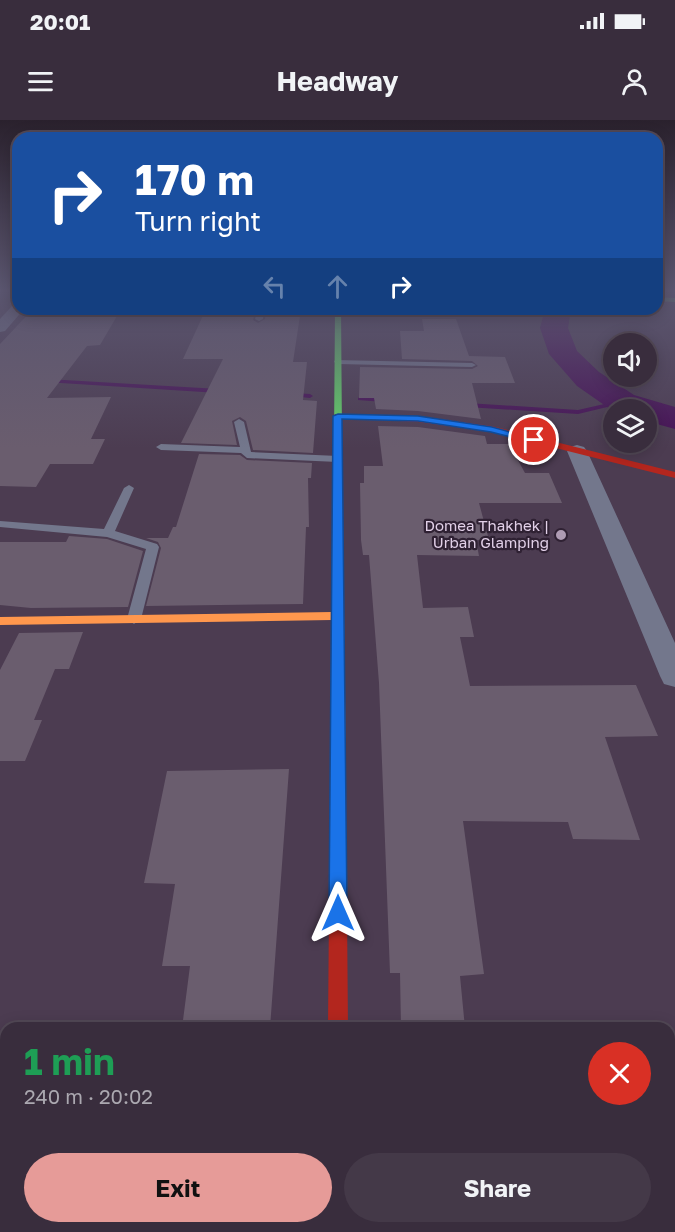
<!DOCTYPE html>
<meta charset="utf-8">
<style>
:root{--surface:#392d3d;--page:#443948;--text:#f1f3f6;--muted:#aba8b0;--line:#534957;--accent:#e69b98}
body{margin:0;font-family:"Golos Text",sans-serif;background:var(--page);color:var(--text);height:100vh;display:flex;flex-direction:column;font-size:22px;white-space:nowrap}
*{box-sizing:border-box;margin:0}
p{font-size:20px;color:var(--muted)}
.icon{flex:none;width:33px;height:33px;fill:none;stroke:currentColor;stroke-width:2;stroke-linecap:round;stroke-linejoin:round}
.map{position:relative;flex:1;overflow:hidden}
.details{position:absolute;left:0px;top:902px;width:675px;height:212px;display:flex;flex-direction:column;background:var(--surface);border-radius:18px 18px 0 0;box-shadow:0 3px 15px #0003,0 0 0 2px var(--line)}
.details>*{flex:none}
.top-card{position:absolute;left:12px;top:12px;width:651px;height:183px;border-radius:18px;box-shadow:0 3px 15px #0003,0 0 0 2px var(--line);background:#1a4fa0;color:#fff;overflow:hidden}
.controls{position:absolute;left:603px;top:213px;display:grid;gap:12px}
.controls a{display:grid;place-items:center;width:54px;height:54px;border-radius:50%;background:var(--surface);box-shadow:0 3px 15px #0003,0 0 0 2px var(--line);font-size:30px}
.pin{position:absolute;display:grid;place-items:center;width:51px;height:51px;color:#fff;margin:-26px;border:3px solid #fff;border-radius:50%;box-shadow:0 2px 6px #0007}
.me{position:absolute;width:66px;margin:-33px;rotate:0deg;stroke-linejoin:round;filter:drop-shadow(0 0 4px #0008)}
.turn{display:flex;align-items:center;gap:21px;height:126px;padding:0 24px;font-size:27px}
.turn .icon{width:78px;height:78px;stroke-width:2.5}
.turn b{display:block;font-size:42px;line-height:51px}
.lanes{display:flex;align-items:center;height:57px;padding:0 24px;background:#0003;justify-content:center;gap:30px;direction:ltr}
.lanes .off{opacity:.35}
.round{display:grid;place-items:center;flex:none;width:63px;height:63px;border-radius:32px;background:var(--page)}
.head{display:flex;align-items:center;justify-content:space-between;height:102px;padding:0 24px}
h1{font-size:36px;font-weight:700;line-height:45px;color:#1e9e55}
.cta{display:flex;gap:12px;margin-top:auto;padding:12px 24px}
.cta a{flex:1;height:69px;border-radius:36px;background:var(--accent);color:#111;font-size:24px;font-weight:700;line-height:69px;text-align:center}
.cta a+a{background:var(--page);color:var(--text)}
.status{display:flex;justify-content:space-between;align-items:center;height:42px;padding:0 30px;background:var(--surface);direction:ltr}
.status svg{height:16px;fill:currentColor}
header{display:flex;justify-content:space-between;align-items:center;height:78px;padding:0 24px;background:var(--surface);font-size:27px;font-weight:700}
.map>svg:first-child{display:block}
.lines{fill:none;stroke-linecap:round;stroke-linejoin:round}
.stream{fill:#471156;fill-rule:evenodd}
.river{fill:#471156;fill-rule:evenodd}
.building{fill:#6a5d6e}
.lane{fill:#73778c;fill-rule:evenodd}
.street{fill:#73778c;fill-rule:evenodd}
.fast{fill:#63d668;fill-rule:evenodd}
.slow{fill:#ff974d;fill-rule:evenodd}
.jam{fill:#b3261e;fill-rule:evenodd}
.route{fill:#1a73e8;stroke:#114b97;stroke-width:1.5}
.poi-dot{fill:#ae9cb3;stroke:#2f2133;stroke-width:2}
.labels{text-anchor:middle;stroke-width:4.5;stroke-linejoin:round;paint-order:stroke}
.far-poi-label{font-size:15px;fill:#e2d0e8;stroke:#2f2133;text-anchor:end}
</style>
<div class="status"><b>20:01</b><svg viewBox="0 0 49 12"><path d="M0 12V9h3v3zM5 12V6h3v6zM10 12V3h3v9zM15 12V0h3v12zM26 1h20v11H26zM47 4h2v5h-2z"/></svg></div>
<header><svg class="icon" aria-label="menu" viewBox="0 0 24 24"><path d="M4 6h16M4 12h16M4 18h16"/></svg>Headway<svg class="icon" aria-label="person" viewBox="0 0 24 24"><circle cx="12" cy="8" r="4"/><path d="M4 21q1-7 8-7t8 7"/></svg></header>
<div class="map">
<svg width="675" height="1112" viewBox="0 0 675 1112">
<rect width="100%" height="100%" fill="#4c3c51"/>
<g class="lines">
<path class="stream" d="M47,259L219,269L222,271L219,273L45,262V260Z
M293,273L310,274L313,276L310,278L291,276V274Z
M360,277L384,278L387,280L384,282L358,280V278Z
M622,280L625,282L624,283L578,294L467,287L464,285L467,283L578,290Z"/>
<path class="river" d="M545,189H571L568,208L577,231L599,252L634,275L675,287V309L646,301V290L610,289L577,266L549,234L540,208Z"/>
</g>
<path class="building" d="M33,189H80L74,196H117L100,225L87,226L47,278L111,277L91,319H105L93,344H50L36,367L0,366V224Z
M206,189H256L253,200L258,203L265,199L266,189H301L293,242H307L303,280L317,281L313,333L253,330L246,301L240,297L232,301L237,325L181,323L223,239H183Z
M422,199H456L469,236L505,237L515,263H472L481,299L418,291L376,289L374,278H359L360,247L472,249L478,246L472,241L402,239L400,211H424Z
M378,306L418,307L485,316L487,324H509L525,353H549L562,383H479L489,420H476L479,436L417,435L423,488L468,487L474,517H460L470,566L636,565L658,616L605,617L640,720L573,719L568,702L463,701L484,854L460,856L465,908H401L400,853H390L379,563L369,435H363L361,420L360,363H364V346H383Z
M199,334L240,335L247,340L312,343L311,358H308L309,407H306L303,484L146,486L161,428L158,422L146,418H168L173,407H176Z
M69,416L107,419L143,431L128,487L31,488L0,485V422H66Z
M83,512L69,549H55L34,600H42L25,641H0V550L19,513Z
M289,649L270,908H182L190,846H162L175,764L144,763L167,651Z"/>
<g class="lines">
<path class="lane" d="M258,189H264L263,199L259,201L255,199Z
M335,240L472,243L476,245L472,247L338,244L334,242Z
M239,299L244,302L251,332L338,336L343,339L338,342L247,338L241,333L161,330L156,327L161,324L240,327L234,302Z
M129,365L134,368L115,411L157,424L159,427L141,499L134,504L127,499L146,429L107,417L0,407V401L104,409L124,368Z"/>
<path class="street" d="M18,184V189H24L5,211L0,212V199L13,185Z
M577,325L584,327L587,331L675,523V567L664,564L660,556L567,331L570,327Z"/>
<path class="fast" d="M657,177L675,178V182L657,181Z
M335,189H341L342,316L338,319L334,316Z
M327,1107H351V1112H327Z"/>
<path class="slow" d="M338,313L342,316L346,670L344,675L338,677L332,675L330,670L332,500L0,505V497L332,492L334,316Z"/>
<path class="jam" d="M335,294L418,296L492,306L675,352V358L492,312L418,302L338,298L334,296Z
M338,663L344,665L346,670L348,908H328L330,670L332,665Z"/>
</g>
<linearGradient id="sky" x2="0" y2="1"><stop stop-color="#2a212d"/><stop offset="0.52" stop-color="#5b5670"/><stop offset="1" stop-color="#5b5670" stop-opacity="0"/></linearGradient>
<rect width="675" height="328" fill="url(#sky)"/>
<path class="route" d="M338,294L418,296L492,307L539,320L534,323L491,312L418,301L342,299L347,793L344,800L338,802L331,800L329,793L333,296Z"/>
<circle class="poi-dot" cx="561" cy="415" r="6"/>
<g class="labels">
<g class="far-poi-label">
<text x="549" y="411">Domea Thakhek |<tspan x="549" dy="17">Urban Glamping</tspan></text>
</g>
</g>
</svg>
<div class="controls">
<a><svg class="icon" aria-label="sound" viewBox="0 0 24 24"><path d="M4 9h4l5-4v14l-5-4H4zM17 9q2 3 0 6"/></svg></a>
<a><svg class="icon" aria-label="layers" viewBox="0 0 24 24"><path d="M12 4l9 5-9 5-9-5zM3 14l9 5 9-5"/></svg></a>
</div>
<div class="pin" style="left:534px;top:320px;background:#d93025"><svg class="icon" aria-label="arrive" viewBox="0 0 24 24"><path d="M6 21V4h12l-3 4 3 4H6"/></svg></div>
<svg class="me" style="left:338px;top:793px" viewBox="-20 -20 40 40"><path d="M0-17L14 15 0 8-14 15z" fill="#1a73e8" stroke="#fff" stroke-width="4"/></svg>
<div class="top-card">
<div class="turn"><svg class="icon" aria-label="right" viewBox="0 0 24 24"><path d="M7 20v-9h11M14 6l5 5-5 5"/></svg><div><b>170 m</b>Turn right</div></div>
<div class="lanes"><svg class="icon off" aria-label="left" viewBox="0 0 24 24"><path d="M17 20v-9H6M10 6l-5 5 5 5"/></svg><svg class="icon off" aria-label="ahead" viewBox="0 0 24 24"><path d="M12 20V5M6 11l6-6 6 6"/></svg><svg class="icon" aria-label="right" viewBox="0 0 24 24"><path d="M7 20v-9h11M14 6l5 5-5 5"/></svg></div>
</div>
<section class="details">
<div class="head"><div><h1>1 min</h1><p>240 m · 20:02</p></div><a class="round" style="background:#d93025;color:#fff"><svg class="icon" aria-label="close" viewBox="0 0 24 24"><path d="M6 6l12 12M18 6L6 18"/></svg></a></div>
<div class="cta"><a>Exit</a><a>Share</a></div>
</section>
</div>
